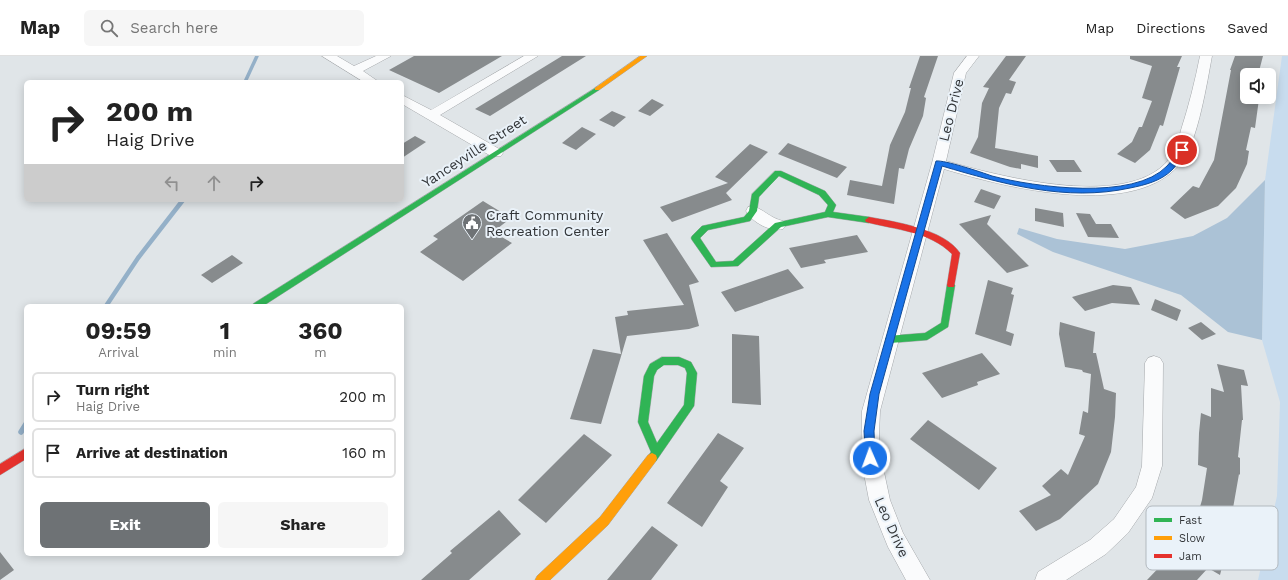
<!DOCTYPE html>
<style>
:root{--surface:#fff;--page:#f6f6f6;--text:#222;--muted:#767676;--line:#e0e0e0;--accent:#6e7275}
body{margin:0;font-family:"Work Sans",sans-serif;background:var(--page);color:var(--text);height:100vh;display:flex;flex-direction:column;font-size:15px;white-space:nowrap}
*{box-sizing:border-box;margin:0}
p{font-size:13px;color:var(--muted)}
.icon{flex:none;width:22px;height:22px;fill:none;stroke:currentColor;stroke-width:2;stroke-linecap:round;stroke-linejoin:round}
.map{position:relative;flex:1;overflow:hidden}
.details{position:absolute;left:24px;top:248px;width:380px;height:252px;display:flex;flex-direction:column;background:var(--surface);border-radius:6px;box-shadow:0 2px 10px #0003}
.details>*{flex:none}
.hud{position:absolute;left:24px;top:24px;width:380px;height:122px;border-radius:6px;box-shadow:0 2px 10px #0003;background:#fff;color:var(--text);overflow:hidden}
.controls{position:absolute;left:1240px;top:12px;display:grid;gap:8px}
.controls a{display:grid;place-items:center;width:36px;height:36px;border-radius:6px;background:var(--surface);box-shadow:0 2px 10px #0003;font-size:20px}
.pin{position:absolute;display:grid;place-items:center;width:34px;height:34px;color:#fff;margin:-17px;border:2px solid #fff;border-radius:50%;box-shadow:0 1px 4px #0007}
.me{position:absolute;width:44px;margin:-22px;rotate:358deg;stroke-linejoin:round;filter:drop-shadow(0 0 3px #0008)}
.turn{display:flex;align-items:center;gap:14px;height:84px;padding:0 16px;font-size:18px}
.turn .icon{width:52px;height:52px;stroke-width:2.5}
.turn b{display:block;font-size:28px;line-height:34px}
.lanes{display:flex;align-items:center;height:38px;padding:0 16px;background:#0003;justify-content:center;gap:20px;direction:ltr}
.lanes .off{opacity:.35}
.eta{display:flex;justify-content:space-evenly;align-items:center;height:68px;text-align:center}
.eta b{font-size:24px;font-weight:700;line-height:28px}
.button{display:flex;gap:8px;margin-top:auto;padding:8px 16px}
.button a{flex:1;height:46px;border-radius:6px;background:var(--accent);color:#fff;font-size:16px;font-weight:700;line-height:46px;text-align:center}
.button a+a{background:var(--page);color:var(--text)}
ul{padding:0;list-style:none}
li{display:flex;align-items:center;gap:12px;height:50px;margin:0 8px 6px;padding:0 8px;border:2px solid var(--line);border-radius:6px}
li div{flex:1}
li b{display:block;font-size:15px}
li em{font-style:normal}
header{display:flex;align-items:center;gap:24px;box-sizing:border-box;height:56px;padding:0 20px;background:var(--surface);border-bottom:1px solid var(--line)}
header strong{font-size:19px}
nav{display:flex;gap:22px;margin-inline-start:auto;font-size:14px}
.search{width:280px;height:36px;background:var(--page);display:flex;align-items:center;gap:10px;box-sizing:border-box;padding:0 14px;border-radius:6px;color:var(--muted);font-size:15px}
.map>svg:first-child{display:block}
.green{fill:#c8dcee}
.forest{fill:#abc2d6}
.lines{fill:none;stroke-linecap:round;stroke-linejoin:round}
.stream-far2{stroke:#94b0c8;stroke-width:3.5}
.stream-far1{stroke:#94b0c8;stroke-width:4.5}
.stream{stroke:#94b0c8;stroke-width:5.5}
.building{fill:#878b8d}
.street-casing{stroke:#a5a8ab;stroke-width:1}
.fast-casing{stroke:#a5a8ab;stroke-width:1}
.slow-casing{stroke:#a5a8ab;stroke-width:1}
.jam-casing{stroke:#a5a8ab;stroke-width:1}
.street{fill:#fafbfc;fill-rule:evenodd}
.fast{fill:#30b455;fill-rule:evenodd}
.slow{fill:#ff9f0a;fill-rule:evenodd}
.jam{fill:#e5322d;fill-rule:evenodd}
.route{fill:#1a73e8;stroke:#114b97}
.labels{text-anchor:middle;stroke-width:4;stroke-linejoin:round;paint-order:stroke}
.street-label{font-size:14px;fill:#313437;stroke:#eaf2f9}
.poi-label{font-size:14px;fill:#313437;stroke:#eaf2f9;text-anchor:start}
.key{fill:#eaf2f9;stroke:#b2b9bf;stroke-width:1}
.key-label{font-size:11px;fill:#313437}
</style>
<header>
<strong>Map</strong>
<div class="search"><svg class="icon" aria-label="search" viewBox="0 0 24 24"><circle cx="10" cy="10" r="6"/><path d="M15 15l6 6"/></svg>Search here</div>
<nav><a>Map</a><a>Directions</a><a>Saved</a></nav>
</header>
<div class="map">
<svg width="1288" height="524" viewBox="0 0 1288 524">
<rect width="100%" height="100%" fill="#e0e5e8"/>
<path class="green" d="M1282,0H1288V524H1258L1277,440L1280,346L1262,284L1265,124Z"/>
<path class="forest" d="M1265,124L1262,284L1228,276L1181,239L1053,196L1017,178L1019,172L1057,183L1125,193L1193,180L1227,162Z"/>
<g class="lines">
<path class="stream-far2" d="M245,26L257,0"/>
<path class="stream-far1" d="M106,250L138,202L183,144"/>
<path class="stream" d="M21,376L26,368"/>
</g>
<path class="building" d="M414,0H502L439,37L389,14Z
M562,0H586L490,60L475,53Z
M920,0H938L924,41L926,42L923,60L909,93L904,113L899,112L894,148L847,139L850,124L882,130L890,89L905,56L911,32H909Z
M1006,0H1026L1009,24L1016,26L1011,38L1006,37L999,52L995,92L1038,100V112L1021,108V113L1010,111L970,97L978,81L982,47L989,32L983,31Z
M1130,0H1182L1177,11H1180L1163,70L1160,69L1150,94L1135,107L1117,98L1132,86L1139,71H1142L1152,45L1142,42L1152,10L1130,3Z
M1235,0H1263L1258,19H1247V41L1259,43L1255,72L1251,71L1246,94L1249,95L1247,108L1236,132L1218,150L1185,163L1170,152L1193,130L1199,132L1214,104L1231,14H1230Z
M652,43L664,49L650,60L638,55Z
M612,55L626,61L614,71L599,64Z
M582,71L596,78L576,94L562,87Z
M415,80L426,86L402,102V88Z
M788,87L847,111L837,122L778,98Z
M750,88L768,96L726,137L732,144L672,166L660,151L728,127L715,121Z
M1049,104H1074L1082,116H1057Z
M981,133L1001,140L994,153L974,146Z
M483,145L511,162L493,176L512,187L463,225L420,196L438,183L433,180Z
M1035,152L1063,157L1064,171L1035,165Z
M1076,157L1090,158L1096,168H1111L1119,182L1088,181Z
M991,159L987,168L1029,210L1007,217L959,168Z
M667,177L699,226L689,229L699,270L689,273L627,280L601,368L570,363L593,293L621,298L615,261L628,259L627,255L684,249L643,184Z
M857,179L868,196L824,204L826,207L801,212L789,192Z
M232,199L243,207L212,227L201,219Z
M788,213L804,232L735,256L721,236Z
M988,224L1013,232L1011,238L1014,239L1006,275L1014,278L1011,290L975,278Z
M1113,229L1131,231L1140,249L1112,247L1085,255L1072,241Z
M1155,243L1181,254L1177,265L1151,254Z
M1060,266L1095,276L1093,297H1096L1104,333L1116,337L1115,361L1111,396L1098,428L1060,463L1036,475L1019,455L1051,439L1042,430L1061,413L1068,419L1085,380L1079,378L1083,355L1088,357L1091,318L1083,316L1082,314L1065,311L1059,278Z
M1201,266L1216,278L1202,284L1188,272Z
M732,278L759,280L761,349L732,347Z
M982,297L1000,318L977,326L978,329L942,342L922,317Z
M1217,308L1244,314L1248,330L1241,329L1243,364H1242L1238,401L1240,402V419L1239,418L1232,458L1228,456L1217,495L1225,499L1220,519L1208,512L1197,524H1147L1169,501L1174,505L1182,476L1191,481L1202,444L1207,412L1198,409L1199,377L1201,357L1211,361V332L1224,336Z
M928,364L997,412L979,434L910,383Z
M718,377L744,392L720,425L728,431L702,471L667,447Z
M584,378L612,399L546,467L518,444Z
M499,454L521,478L469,524H421L452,497L450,495Z
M652,470L678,489L651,524H607Z
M0,496L14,514L0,524Z"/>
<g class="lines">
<g class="street-casing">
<path id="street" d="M322,0H337L354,10L376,0H391L363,15L379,26H364Z
M524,0H538L440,59L501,94L503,97L501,100H491L402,48V39L431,54Z
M967,0H979L966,17L946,105C999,120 1135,157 1172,99C1177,91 1179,82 1181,74C1189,49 1195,25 1200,0H1212C1207,27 1198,83 1183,104C1139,166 1004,131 944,113L880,355L879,379L881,402L890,444L903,477L930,524H906L888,491L869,444L861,402L862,355L932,107L954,17Z
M753,150C763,153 770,162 783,165L786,169L783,173C770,176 753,167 746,155L748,151Z
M1154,300L1160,302L1163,307L1162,410L1152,442L1128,477L1106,498L1066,524H1035L1038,516L1090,484L1114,463L1136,431L1142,410L1145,307L1148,302Z"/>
</g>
<g class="fast-casing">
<path id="fast" d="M597,31L599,32V34L263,250H252L253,248Z
M775,115H781L825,135L836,149L833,156L869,161L873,164L869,167L828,161L781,171L738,210L711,211L692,184L691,182L692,180L702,170L744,161L749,155L752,138ZM779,120L819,139L828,149L825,156L775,167L733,205L716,206L700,182L708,174L750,165L757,155L759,141Z
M951,226L955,229L948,271L927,284L890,287L887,286L885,283L887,280L925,277L941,267L947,229Z
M662,301H679L691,306L697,317L694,350L656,405L652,407L648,405L647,402L651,396L638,366L644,320L650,308ZM664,309H678L685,312L687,317L684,349L657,387L648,366L654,320L657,314Z"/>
</g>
<g class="slow-casing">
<path id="slow" d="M640,0H647L599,34H595V32Z
M652,397L656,399L657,402L656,405L608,469L550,524H535L537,520L600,461L648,399Z"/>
</g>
<g class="jam-casing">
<path id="jam" d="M869,161C896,166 944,173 960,197L954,231H948L947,229L952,198C929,175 896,174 866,166L865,164Z
M26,392V403L0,419V408Z"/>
</g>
<use href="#street" class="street"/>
<use href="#fast" class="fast"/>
<use href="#slow" class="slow"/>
<use href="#jam" class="jam"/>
</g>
<path class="route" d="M1180,93L1186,94C1182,101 1177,109 1172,114C1161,125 1145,129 1130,132C1066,146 1003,128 942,110L879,338L874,375L875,402L874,405H866L864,375L870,338L936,105C945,104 981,116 992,120C1034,131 1134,145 1167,110C1172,105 1176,98 1180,93Z"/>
<defs>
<g id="civic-pin" transform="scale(1)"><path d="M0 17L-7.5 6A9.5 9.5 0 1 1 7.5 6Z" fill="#6e7275" stroke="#eaf2f9"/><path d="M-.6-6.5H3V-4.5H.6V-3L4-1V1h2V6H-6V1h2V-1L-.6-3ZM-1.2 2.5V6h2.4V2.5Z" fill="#fff"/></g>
</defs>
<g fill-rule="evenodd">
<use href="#civic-pin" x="472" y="167"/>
</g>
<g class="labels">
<g class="street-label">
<text transform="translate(951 54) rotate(-76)" y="5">Leo Drive</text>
<text transform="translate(474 95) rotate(-33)" y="5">Yanceyville Street</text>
<text transform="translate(892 471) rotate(66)" y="5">Leo Drive</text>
</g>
<g class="poi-label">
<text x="486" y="164">Craft Community<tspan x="486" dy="16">Recreation Center</tspan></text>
</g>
</g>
<rect x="1146" y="450" width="132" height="64" rx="6" class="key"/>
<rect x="1154" y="462" width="18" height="4" fill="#30b455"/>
<rect x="1154" y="480" width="18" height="4" fill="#ff9f0a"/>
<rect x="1154" y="498" width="18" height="4" fill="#e5322d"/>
<g class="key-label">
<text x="1179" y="468">Fast</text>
<text x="1179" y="486">Slow</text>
<text x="1179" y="504">Jam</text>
</g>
</svg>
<div class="controls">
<a><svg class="icon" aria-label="sound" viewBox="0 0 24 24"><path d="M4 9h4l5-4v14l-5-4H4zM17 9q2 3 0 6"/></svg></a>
</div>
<div class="pin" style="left:1182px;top:94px;background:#d93025"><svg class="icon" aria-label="arrive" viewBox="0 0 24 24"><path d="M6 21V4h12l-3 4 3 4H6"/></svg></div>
<svg class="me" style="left:870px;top:402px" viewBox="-20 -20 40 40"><circle r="17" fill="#1a73e8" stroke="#fff" stroke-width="3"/><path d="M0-11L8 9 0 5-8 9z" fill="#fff"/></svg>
<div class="hud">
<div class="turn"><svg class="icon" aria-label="right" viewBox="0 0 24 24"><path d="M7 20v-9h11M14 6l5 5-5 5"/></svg><div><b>200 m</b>Haig Drive</div></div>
<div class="lanes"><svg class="icon off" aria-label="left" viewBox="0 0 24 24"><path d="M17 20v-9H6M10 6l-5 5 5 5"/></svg><svg class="icon off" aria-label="ahead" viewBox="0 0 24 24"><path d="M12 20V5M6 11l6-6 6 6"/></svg><svg class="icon" aria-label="right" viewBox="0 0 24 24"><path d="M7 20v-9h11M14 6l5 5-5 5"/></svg></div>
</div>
<section class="details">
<div class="eta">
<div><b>09:59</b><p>Arrival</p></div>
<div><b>1</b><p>min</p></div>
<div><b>360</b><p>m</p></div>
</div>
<ul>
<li><svg class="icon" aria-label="right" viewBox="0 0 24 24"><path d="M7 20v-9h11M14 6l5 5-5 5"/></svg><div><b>Turn right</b><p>Haig Drive</p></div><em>200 m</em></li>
<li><svg class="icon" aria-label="arrive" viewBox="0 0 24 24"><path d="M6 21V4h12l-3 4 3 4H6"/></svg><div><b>Arrive at destination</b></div><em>160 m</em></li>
</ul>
<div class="button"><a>Exit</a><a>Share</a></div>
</section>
</div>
